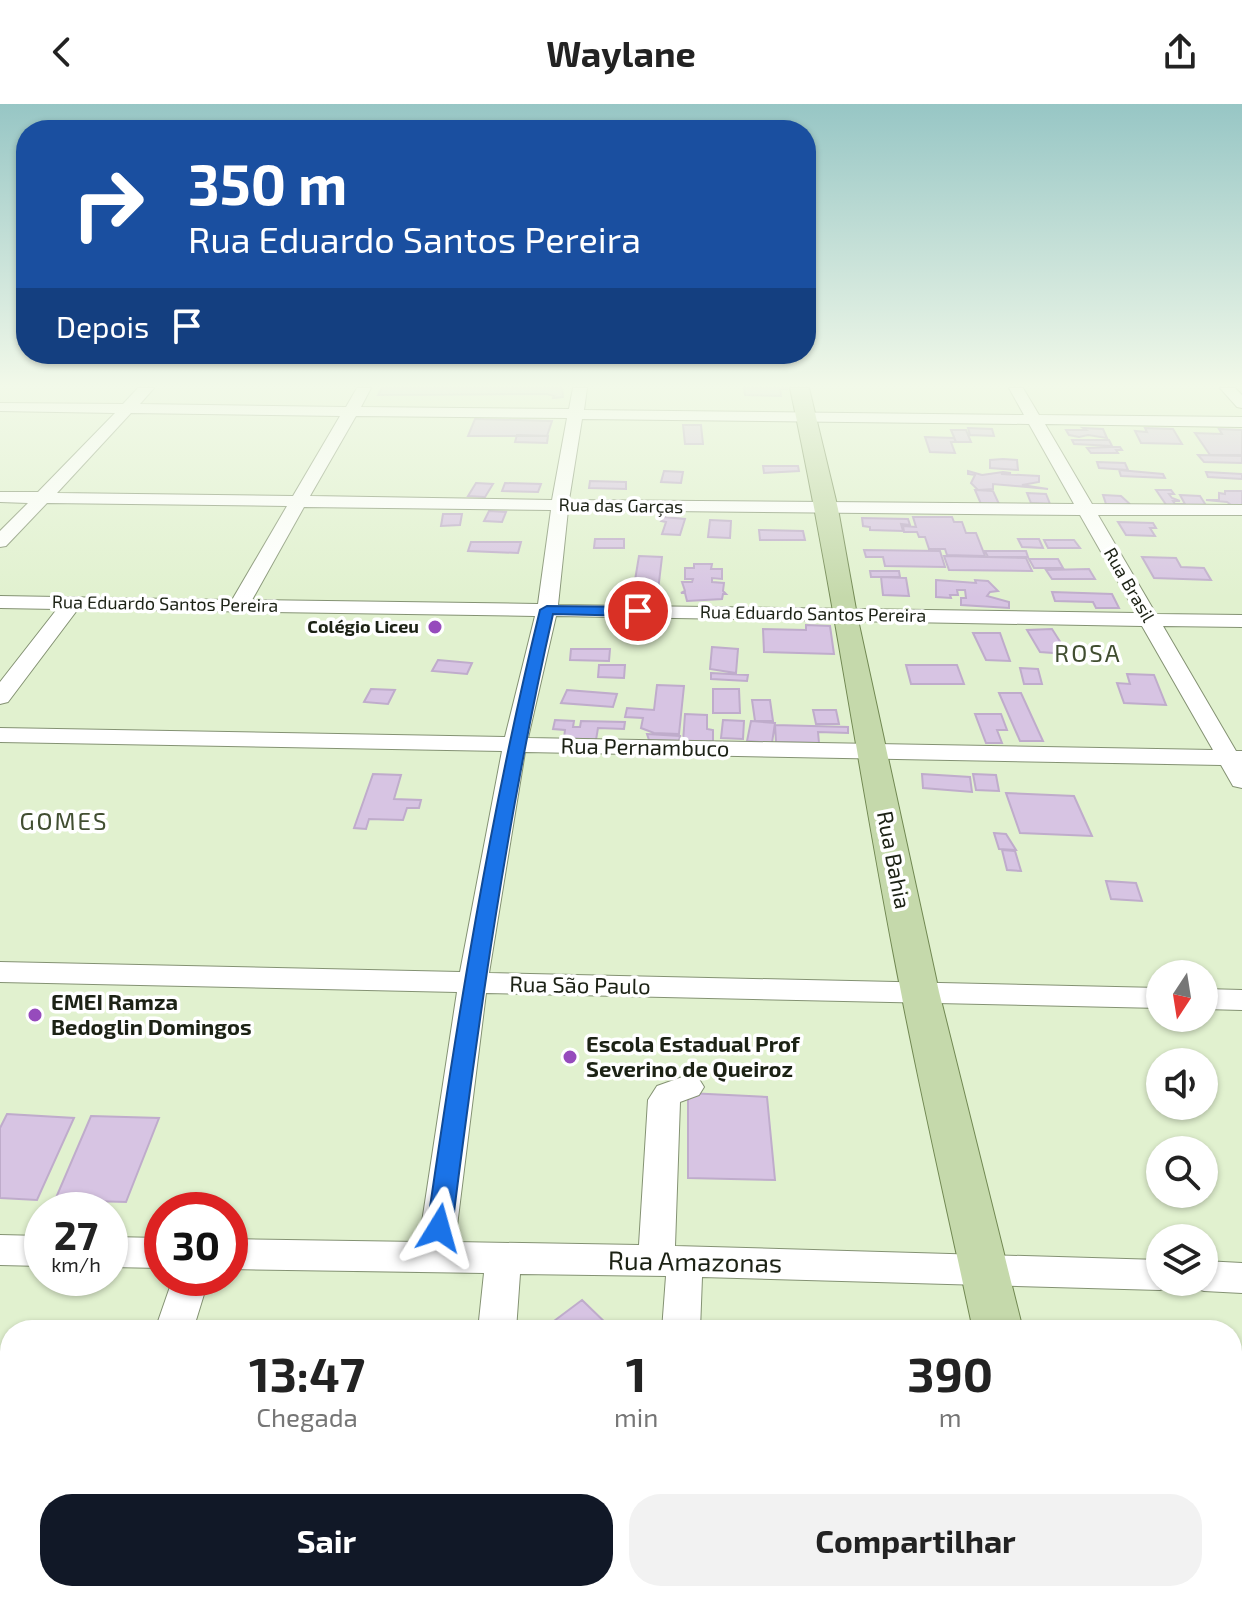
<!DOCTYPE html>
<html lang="pt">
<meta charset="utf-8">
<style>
:root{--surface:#fff;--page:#f2f2f2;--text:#222;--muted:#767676;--accent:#111827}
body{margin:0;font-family:"Exo 2",sans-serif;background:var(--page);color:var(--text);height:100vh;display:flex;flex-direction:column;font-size:30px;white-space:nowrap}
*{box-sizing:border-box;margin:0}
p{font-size:26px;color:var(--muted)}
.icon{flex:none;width:44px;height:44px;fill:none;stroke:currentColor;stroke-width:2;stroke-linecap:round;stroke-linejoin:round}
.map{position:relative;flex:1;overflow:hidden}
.sheet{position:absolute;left:0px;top:1216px;width:1242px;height:282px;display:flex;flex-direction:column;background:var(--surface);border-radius:32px 32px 0 0;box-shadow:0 2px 6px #0004}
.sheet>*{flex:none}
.banner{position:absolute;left:16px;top:16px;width:800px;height:244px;border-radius:32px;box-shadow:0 2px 6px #0004;background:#1a4fa0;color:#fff;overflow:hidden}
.needle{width:52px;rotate:192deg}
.fabs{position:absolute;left:1146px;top:856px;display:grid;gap:16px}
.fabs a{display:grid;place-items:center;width:72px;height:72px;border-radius:50%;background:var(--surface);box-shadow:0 2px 6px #0004;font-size:40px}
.speed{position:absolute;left:24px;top:1088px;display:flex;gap:16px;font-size:40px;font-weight:700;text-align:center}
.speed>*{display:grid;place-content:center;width:104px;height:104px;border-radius:50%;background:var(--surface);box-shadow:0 2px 6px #0004;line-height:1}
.speed small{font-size:20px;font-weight:400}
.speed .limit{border:12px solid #d22;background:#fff;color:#111}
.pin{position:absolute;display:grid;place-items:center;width:68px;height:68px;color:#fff;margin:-34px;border:4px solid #fff;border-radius:50%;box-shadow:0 2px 8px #0007}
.me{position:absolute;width:88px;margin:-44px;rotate:8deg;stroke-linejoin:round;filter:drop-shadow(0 0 6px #0008)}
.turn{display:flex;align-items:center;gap:28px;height:168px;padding:0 40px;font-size:36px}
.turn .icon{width:104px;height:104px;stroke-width:2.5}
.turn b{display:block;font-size:56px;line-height:68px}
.then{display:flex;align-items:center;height:76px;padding:0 40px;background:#0003;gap:16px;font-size:30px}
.eta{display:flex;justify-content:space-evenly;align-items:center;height:136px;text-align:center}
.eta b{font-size:48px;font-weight:700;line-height:56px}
.button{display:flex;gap:16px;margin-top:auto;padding:16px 40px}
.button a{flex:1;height:92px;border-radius:32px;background:var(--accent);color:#fff;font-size:32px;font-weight:700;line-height:92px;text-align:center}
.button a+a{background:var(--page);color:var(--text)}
header{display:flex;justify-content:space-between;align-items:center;height:104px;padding:0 40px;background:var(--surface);font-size:36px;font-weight:700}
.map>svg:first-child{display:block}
.building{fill:#d7c4e3;stroke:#bfaccb;stroke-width:2}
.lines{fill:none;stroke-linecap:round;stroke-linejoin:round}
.minor-casing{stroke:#849273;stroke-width:2}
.major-casing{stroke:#718852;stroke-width:2}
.minor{fill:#fff;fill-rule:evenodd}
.major{fill:#c5d9ab;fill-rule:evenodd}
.route{fill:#1a73e8;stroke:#114b97;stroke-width:2}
.poi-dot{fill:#964bbc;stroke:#fff;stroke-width:3}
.labels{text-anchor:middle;stroke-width:7;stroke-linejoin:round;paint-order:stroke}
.far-street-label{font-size:18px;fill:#1c2215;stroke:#fff}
.far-poi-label{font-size:18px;font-weight:bold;fill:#1c2215;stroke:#fff;text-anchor:end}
.street-label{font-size:22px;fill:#1c2215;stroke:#fff}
.poi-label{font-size:22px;font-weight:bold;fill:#1c2215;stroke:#fff;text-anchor:start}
.neighbourhood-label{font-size:24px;letter-spacing:2px;fill:#414e31;stroke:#fff}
.near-street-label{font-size:26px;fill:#1c2215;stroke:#fff}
</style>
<header><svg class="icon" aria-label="back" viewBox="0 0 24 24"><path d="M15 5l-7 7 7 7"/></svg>Waylane<svg class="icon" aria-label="share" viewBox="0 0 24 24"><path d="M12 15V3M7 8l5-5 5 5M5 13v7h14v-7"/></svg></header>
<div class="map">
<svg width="1242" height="1497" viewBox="0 0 1242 1497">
<rect width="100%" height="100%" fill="#e1f1cf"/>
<path class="building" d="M382,284H562L563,293L553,294L554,292L547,290L378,291Z
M744,284H787V285H780L781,292L745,291Z
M475,315L552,317L547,332H468Z
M683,321H701L703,340H685Z
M968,324L992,325L994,332L970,331Z
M1083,324L1103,325L1107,334L1088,331L1079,333L1069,331L1066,326H1086Z
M1145,324L1173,325L1182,340L1141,339L1135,327L1147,328Z
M1219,325L1242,326V351H1210L1195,329L1222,330Z
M951,326H966L971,338H956Z
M517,331L548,332L547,339L515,338Z
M925,333L954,334L956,338H951L955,349L930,348Z
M1072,336H1109L1112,342L1074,340Z
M1110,343H1120L1122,346H1116L1118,349H1091L1087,344Z
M1198,351L1242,352V359L1204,358Z
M1003,355L1017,356L1018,366L990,364V356Z
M1097,358L1125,359L1128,366L1099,364Z
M763,362H798L799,367L764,369Z
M1119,366L1163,370L1165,374L1121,372Z
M664,367L683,368L681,379L661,378Z
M968,367L982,371L1003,368L1011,369L1001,370L1039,372V378L1022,381L1048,385L993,380V385L978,386L971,379L975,371L968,370Z
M1206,368L1242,370V375L1208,373Z
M590,377L626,378V385L589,384Z
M476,379L493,380L485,393L468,392Z
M505,379L541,380L538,388L502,387Z
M975,386L993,387L999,400H981Z
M1156,386H1171L1174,390H1169L1172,394L1180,397H1173L1175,400H1184L1188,405H1169Z
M1225,387H1242V409L1227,398L1206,396H1219V389L1225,390Z
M1027,389L1046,390L1050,400L1031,399Z
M1103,391L1121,392L1132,402L1106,400Z
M1180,391L1200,392L1207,403L1186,402Z
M489,407L506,408L502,418L484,417Z
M443,410H462L460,421L441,422Z
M663,413L685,415L680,431L662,430L666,418L661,417Z
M913,413H952L954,418H962L966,429H976L985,452L947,451L945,445H929L925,433H919L917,428H904L903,422L916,423Z
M862,414L908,415L910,421L901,420L903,427L870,426V423L863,422Z
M710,416L731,417L730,434L708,433Z
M1118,418L1153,419L1156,424H1150L1155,432L1126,431Z
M759,426L803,427L805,436H760Z
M595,435H624V444H594Z
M1018,435H1039L1043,444L1022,443Z
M1044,436H1074L1080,444H1048Z
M471,438H521L518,449L468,447Z
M864,446L940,447L945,463L885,462L883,453H866Z
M985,447H1026L1028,453H988Z
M639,452L662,453L657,495L632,494Z
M944,452L1026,454L1032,467L949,466Z
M1142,453L1176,454L1181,463L1204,464L1211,476L1154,474Z
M1029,455H1058L1063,464H1034Z
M694,460H712L711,465H722V475L712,474V478L724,479L723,487L726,490H723L722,495L687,497L685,489H681L685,487L682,478H692L693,475H685V464H694Z
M1089,465L1095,475H1052L1046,466Z
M870,467H899L900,473H871Z
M881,473L906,474L909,492L883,491Z
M936,476L976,479L975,476L988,477L998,487L990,488L987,492L1009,498V504L961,501V494H966L965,486H957L958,491H950L951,494L936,493Z
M1052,488L1112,490L1119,504H1096L1093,498L1055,497Z
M806,521L830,522L834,550L764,548L763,525L806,526Z
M1052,525L1068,550L1040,548L1027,526Z
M973,529H1000L1010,557L986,556Z
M712,543L738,545L736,569L710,565Z
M571,545H610L609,557L570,556Z
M438,556L472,559L467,570L432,567Z
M599,561H625L624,574L598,573Z
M906,561H957L964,580H911Z
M1020,564L1038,565L1042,580H1024Z
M711,569L748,571L747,577L711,575Z
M1127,570L1154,571L1166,601L1124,599L1117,579L1130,580Z
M657,581L684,582L679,630L654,629L641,624L643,614L625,613L627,604L654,606Z
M371,585L395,586L388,600L364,598Z
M713,585H739L740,609H713Z
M567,586L617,590L613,603L561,599Z
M999,589H1021L1043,637H1020Z
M752,596H770L773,617H755Z
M813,606H836L839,620H816Z
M685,610L707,611V625L713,626V640L683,638Z
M975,610H1001L1007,626H997L1002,639H986Z
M555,616L574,617L573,623H580L581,617L625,618L624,625L598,624L596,636L564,634L565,626L553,625Z
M723,616L744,617L743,635L721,634Z
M751,617L775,619L772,639L747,637Z
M775,621L848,623V629L818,628L819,639L776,638Z
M647,630L680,632L679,637L649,636Z
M373,670L401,671L394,695L421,696L419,704H407L403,716L369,715L366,725L354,724Z
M922,670L970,673L972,688L923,684Z
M973,670L996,671L999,687L976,686Z
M1006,689L1074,692L1092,732L1020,729Z
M994,729L1006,730L1016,746L999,745Z
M1002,746L1015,747L1021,767L1007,766Z
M1106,777L1136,779L1142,797L1111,795Z
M688,989L767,993L775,1076L688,1074Z
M7,1010L74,1014L37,1096L0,1094V1024Z
M91,1012L159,1014L126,1098L55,1096Z
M582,1196L613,1226H542Z"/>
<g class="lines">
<g class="minor-casing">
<path id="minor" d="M138,284H154L140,300L346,303L357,284H371L361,303L569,305L573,284H587L584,306L1024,311L1009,284H1023L1039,311L1242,313V323L1045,320L1092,400L1242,401V411H1098L1156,510L1242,511V523L1163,522L1236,647H1242V684L1233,682L1221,661L525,648L489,869L1160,884V904L486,889L455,1138L639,1141L648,996L657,982L688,971L699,975L704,983L699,991L680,998L675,1142L1160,1156V1178H1175L1173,1182L1160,1186L702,1173L700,1226H662L666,1172L520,1170L516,1226H478L484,1169L230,1165V1135L419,1138L457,888L0,878V858L460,868L502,647L0,638V624L505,633L535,512L78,505L8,598L0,600V578L57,505L0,504V492L232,496L287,402L47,399L6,442L0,443V427L28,399L0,398V388H38L115,309L0,307V299L123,300ZM131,309L340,312L293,392L57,389ZM356,312L567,314L552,396L310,392ZM582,315L1029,320L1074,400L569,396ZM304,403L551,406L538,500L252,496ZM568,406L1080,411L1136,509L558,501ZM556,512L1142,522L1213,646L528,634Z
M1220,284H1235L1242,291V304L1237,303Z
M1204,885L1242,886V906L1204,905Z
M0,1131L42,1132V1162L0,1161Z
M110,1133L162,1134V1164L110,1163Z
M1204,1157L1242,1159V1189L1204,1187L1191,1183L1189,1178H1204Z
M173,1174H209L193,1226H155Z
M67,1488H111L108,1497H64Z
M565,1488H690L686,1497H569Z"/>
</g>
<g class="major-casing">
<path id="major" d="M790,284H809L838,405L857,511L939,888L1023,1226H973C949,1113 923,1001 901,888C861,687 833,484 790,284Z
M1024,1488H1082L1084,1497H1026Z"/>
</g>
<use href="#minor" class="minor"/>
<use href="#major" class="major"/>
</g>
<linearGradient id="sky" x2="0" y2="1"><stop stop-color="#97c6c5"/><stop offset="0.57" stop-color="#f2f9e9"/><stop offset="1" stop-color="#f2f9e9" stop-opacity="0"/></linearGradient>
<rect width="1242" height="494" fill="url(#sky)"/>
<path class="route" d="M547,502L638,503L645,507L638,512L553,510C507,713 478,918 452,1124L448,1131L439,1134L431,1131L427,1124C457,915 490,711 540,506Z"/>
<g class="poi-dot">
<circle cx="435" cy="523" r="8"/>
<circle cx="35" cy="911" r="8"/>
<circle cx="570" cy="953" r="8"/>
</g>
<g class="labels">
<g class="far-street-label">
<text transform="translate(621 402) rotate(1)" y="6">Rua das Garças</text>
<text transform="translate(1129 481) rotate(60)" y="6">Rua Brasil</text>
<text transform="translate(165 500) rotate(1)" y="6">Rua Eduardo Santos Pereira</text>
<text transform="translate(813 510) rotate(1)" y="6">Rua Eduardo Santos Pereira</text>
</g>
<g class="far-poi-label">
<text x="419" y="529">Colégio Liceu</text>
</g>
<g class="street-label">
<text transform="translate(645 643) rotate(1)" y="8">Rua Pernambuco</text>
<text transform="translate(894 756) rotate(79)" y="8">Rua Bahia</text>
<text transform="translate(580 881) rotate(1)" y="8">Rua São Paulo</text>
</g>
<g class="poi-label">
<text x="51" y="906">EMEI Ramza<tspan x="51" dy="25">Bedoglin Domingos</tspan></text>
<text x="586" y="948">Escola Estadual Prof<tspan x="586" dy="25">Severino de Queiroz</tspan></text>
</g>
<g class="neighbourhood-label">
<text x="1088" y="558">ROSA</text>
<text x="64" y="726">GOMES</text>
</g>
<g class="near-street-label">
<text transform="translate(695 1158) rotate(1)" y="9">Rua Amazonas</text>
</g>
</g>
</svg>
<div class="fabs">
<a><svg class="needle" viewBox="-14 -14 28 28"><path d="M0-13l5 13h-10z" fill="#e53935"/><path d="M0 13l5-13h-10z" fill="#767676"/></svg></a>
<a><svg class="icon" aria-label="sound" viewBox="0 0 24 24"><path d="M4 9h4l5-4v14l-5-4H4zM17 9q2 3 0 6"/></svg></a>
<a><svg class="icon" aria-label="search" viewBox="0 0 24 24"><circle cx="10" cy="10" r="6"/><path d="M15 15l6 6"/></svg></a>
<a><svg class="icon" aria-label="layers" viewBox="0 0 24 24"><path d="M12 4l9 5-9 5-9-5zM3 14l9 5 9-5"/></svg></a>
</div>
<div class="speed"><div>27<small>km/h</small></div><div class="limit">30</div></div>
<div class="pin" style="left:638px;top:507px;background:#d93025"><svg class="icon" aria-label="arrive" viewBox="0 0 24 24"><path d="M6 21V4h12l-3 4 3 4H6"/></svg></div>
<svg class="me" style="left:439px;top:1124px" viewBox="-20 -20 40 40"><path d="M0-17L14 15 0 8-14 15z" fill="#1a73e8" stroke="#fff" stroke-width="4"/></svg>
<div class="banner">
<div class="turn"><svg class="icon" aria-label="right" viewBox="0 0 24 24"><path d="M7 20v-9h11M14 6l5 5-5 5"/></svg><div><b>350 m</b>Rua Eduardo Santos Pereira</div></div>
<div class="then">Depois<svg class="icon" aria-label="arrive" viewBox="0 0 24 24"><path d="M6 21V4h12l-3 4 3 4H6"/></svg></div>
</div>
<section class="sheet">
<div class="eta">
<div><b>13:47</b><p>Chegada</p></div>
<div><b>1</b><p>min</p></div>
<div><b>390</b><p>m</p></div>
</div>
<div class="button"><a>Sair</a><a>Compartilhar</a></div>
</section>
</div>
